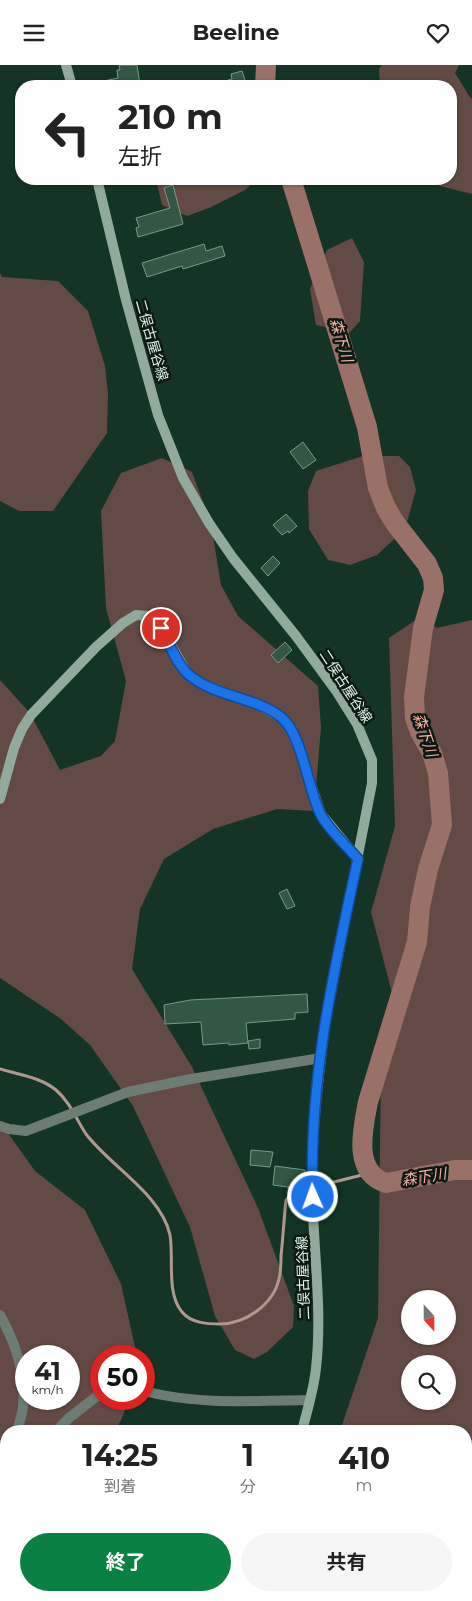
<!DOCTYPE html>
<html lang="ja">
<meta charset="utf-8">
<style>
:root{--surface:#fff;--page:#f6f6f6;--text:#222;--muted:#767676;--accent:#0b8043}
body{margin:0;font-family:Montserrat,"Noto Sans JP",sans-serif;background:var(--page);color:var(--text);height:100vh;display:flex;flex-direction:column;font-size:19px;white-space:nowrap}
*{box-sizing:border-box;margin:0}
p{font-size:16px;color:var(--muted)}
.icon{flex:none;width:28px;height:28px;fill:none;stroke:currentColor;stroke-width:2;stroke-linecap:round;stroke-linejoin:round}
.map{position:relative;flex:1;overflow:hidden}
.details{position:absolute;left:0px;top:1360px;width:472px;height:176px;display:flex;flex-direction:column;background:var(--surface);border-radius:20px 20px 0 0;box-shadow:0 1px 4px #0004}
.details>*{flex:none}
.hud{position:absolute;left:15px;top:15px;width:442px;height:105px;border-radius:20px;box-shadow:0 1px 4px #0004;background:#fff;color:var(--text);overflow:hidden}
.needle{width:32px;rotate:159deg}
.controls{position:absolute;left:401px;top:1225px;display:grid;gap:10px}
.controls a{display:grid;place-items:center;width:55px;height:55px;border-radius:50%;background:var(--surface);box-shadow:0 1px 4px #0004;font-size:25px}
.speed{position:absolute;left:15px;top:1280px;display:flex;gap:10px;font-size:25px;font-weight:700;text-align:center}
.speed>*{display:grid;place-content:center;width:65px;height:65px;border-radius:50%;background:var(--surface);box-shadow:0 1px 4px #0004;line-height:1}
.speed small{font-size:12px;font-weight:400}
.speed .limit{border:8px solid #d22;background:#fff;color:#111}
.pin{position:absolute;display:grid;place-items:center;width:42px;height:42px;color:#fff;margin:-21px;border:2px solid #fff;border-radius:50%;box-shadow:0 1px 5px #0007}
.me{position:absolute;width:55px;margin:-28px;rotate:358deg;stroke-linejoin:round;filter:drop-shadow(0 0 4px #0008)}
.turn{display:flex;align-items:center;gap:18px;height:105px;padding:0 20px;font-size:22px}
.turn .icon{width:65px;height:65px;stroke-width:2.5}
.turn b{display:block;font-size:35px;line-height:42px}
.eta{display:flex;justify-content:space-evenly;align-items:center;height:85px;text-align:center}
.eta b{font-size:30px;font-weight:700;line-height:35px}
.primary-button{display:flex;gap:10px;margin-top:auto;padding:10px 20px}
.primary-button a{flex:1;height:58px;border-radius:30px;background:var(--accent);color:#fff;font-size:20px;font-weight:700;line-height:58px;text-align:center}
.primary-button a+a{background:var(--page);color:var(--text)}
header{display:flex;justify-content:space-between;align-items:center;height:65px;padding:0 20px;background:var(--surface);font-size:22px;font-weight:700}
.map>svg:first-child{display:block}
.green{fill:#634a44;fill-rule:evenodd}
.lines{fill:none;stroke-linecap:round;stroke-linejoin:round}
.stream{stroke:#b0998e;stroke-width:3}
.river{stroke:#9a7167;stroke-width:20}
.building{fill:#325744;stroke:#789b87}
.street{stroke:#6e7d74;stroke-width:10}
.secondary{stroke:#92aa9c;stroke-width:10}
.route-casing{stroke:#114b97;stroke-width:12}
.route{stroke:#1a73e8;stroke-width:9}
.labels{text-anchor:middle;stroke-width:5;stroke-linejoin:round;paint-order:stroke}
.street-label{font-size:14px;fill:#e2f5ea;stroke:#0b1912}
.water-label{font-size:15px;font-style:italic;fill:#f8b3a2;stroke:#0b1912}
</style>
<header><svg class="icon" aria-label="menu" viewBox="0 0 24 24"><path d="M4 6h16M4 12h16M4 18h16"/></svg>Beeline<svg class="icon" aria-label="heart" viewBox="0 0 24 24"><path d="M12 20l-8-8c-3-5 5-10 8-4 3-6 11-1 8 4z"/></svg></header>
<div class="map">
<svg width="472" height="1536" viewBox="0 0 472 1536">
<rect width="100%" height="100%" fill="#143525"/>
<path class="green" d="M382,0H459L455,8L469,31L472,34V129L440,121L431,114H451V21H380L379,4Z
M156,114H257L245,125L209,143L187,151L162,140Z
M352,173L364,197L360,256L349,268L316,260L310,224L327,185Z
M0,208L2,212L58,216L88,246L105,301L108,328L107,368L53,446H19L0,436Z
M363,391H399L410,402L416,425L405,464L377,490L350,500L328,495L309,464L308,426L316,406Z
M162,393L192,407L211,459L221,520L238,551L318,621L321,663L314,746L277,744L213,764L164,794L140,844L132,904L192,1002L258,1143L294,1241L293,1262L267,1287L254,1294L235,1285L215,1251L190,1162L133,1041L90,980L61,954L0,913V615L30,648L60,705L101,691L115,676L126,616L106,543L101,446L121,408Z
M420,552L437,563L472,555V1450H466V1366H340L378,1253L381,996L393,932L371,847L395,761L389,573ZM410,1234H448V1271H410ZM410,1299H448V1336H410Z
M0,1057L35,1106L85,1145L121,1219L135,1282L134,1291H101V1334H130L116,1366H6V1513L0,1517ZM26,1291H69V1334H26Z
M172,1530H223L219,1536H170Z"/>
<g class="lines">
<path class="stream" d="M0,1004C20,1010 40,1012 56,1025C70,1037 76,1054 86,1069C110,1101 161,1129 170,1170C174,1193 166,1228 182,1247C191,1258 207,1259 220,1259C245,1259 273,1240 279,1214C281,1207 281,1199 281,1191C283,1172 284,1154 286,1135L294,1127L370,1108"/>
<path class="river" d="M265,21L266,0
M291,114L367,362L378,423L386,443L395,458L427,499L433,513L434,525L423,563L414,632L415,653L420,667L432,688L438,708L442,760L428,804L420,842L417,877L368,1037C363,1063 352,1107 386,1118L455,1105H472"/>
</g>
<path class="building" d="M119,0H137L140,20L100,21L99,17L118,13L117,5H120Z
M242,6L247,21H214V19L232,14L231,9Z
M173,120L183,159L138,172L136,163L139,162L136,153L170,143L164,123Z
M204,179L206,186L222,181L225,191L183,204L182,201L147,212L142,198Z
M303,377L316,395L303,404L290,387Z
M286,449L297,461L289,468L288,466L282,470L273,460Z
M273,491L280,498L268,511L261,503Z
M285,577L292,585L278,598L271,590Z
M287,824L295,841L287,844L279,828Z
M307,929L308,947L295,948V954L246,958L248,978L229,980V978L203,980L201,957L165,959L164,940L190,935Z
M260,974V983L249,984L248,976Z
M251,1085L273,1087L270,1102L250,1100Z
M275,1101L305,1105L303,1124L273,1120Z"/>
<g class="lines">
<path class="street" d="M0,1061L9,1064L26,1066L128,1027L191,1014L321,993
M0,1250C15,1277 26,1308 23,1340C23,1348 19,1358 17,1366
M144,1326C197,1340 254,1336 309,1335
M56,1366L69,1353L101,1328"/>
<path class="secondary" d="M66,0L72,21
M97,114L126,235L158,350L183,413L209,458L233,493L296,571L337,627L357,659L372,695V718L325,959C319,1010 312,1062 312,1114C312,1177 323,1241 316,1303C314,1324 307,1346 302,1366
M0,734L14,683L22,664L31,650L96,582L123,558L136,550L148,551L155,555L161,563L187,608L202,619L261,641L282,653L291,665L303,693L308,711L321,749L358,794
M332,1530L335,1536"/>
</g>
<g class="lines">
<g class="route-casing">
<path id="route" d="M161,563C168,576 177,599 188,609C214,632 254,631 281,652C302,668 308,725 321,750C330,766 346,780 358,794C334,904 308,1019 313,1132"/>
</g>
<use href="#route" class="route"/>
</g>
<g class="labels">
<g class="street-label">
<text transform="translate(152 275) rotate(74)" y="5">二俣古屋谷線</text>
<text transform="translate(346 621) rotate(57)" y="5">二俣古屋谷線</text>
<text transform="translate(303 1213) rotate(-92)" y="5">二俣古屋谷線</text>
</g>
<g class="water-label">
<text transform="translate(341 275) rotate(73)" y="5">森下川</text>
<text transform="translate(425 670) rotate(71)" y="5">森下川</text>
<text transform="translate(424 1112) rotate(-9)" y="5">森下川</text>
</g>
</g>
</svg>
<div class="controls">
<a><svg class="needle" viewBox="-14 -14 28 28"><path d="M0-13l5 13h-10z" fill="#e53935"/><path d="M0 13l5-13h-10z" fill="#767676"/></svg></a>
<a><svg class="icon" aria-label="search" viewBox="0 0 24 24"><circle cx="10" cy="10" r="6"/><path d="M15 15l6 6"/></svg></a>
</div>
<div class="speed"><div>41<small>km/h</small></div><div class="limit">50</div></div>
<div class="pin" style="left:161px;top:563px;background:#d93025"><svg class="icon" aria-label="arrive" viewBox="0 0 24 24"><path d="M6 21V4h12l-3 4 3 4H6"/></svg></div>
<svg class="me" style="left:313px;top:1132px" viewBox="-20 -20 40 40"><circle r="17" fill="#1a73e8" stroke="#fff" stroke-width="3"/><path d="M0-11L8 9 0 5-8 9z" fill="#fff"/></svg>
<div class="hud">
<div class="turn"><svg class="icon" aria-label="left" viewBox="0 0 24 24"><path d="M17 20v-9H6M10 6l-5 5 5 5"/></svg><div><b>210 m</b>左折</div></div>
</div>
<section class="details">
<div class="eta">
<div><b>14:25</b><p>到着</p></div>
<div><b>1</b><p>分</p></div>
<div><b>410</b><p>m</p></div>
</div>
<div class="primary-button"><a>終了</a><a>共有</a></div>
</section>
</div>
